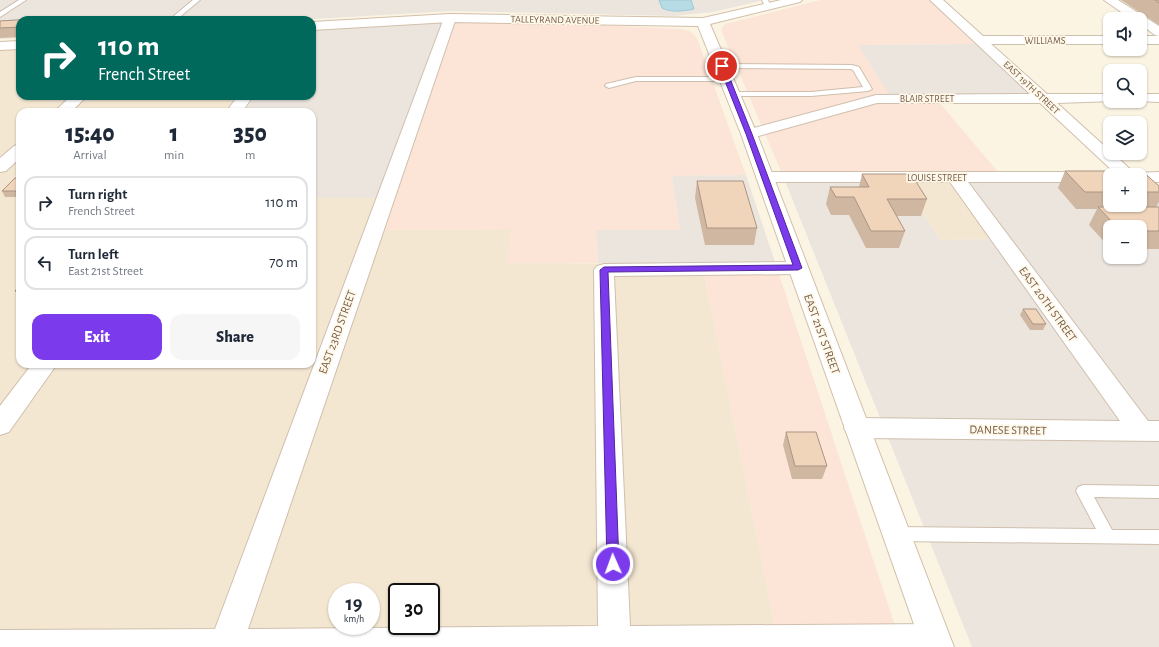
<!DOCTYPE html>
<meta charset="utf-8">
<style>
:root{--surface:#fff;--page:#f6f6f7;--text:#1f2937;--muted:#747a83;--line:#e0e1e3;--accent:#7c3aed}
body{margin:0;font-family:"Alegreya Sans",sans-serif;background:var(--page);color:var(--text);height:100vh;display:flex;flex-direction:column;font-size:15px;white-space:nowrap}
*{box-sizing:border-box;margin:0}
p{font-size:13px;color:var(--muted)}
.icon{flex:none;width:22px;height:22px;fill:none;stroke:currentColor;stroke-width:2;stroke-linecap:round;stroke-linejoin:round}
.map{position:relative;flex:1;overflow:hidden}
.sheet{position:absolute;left:16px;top:108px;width:300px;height:260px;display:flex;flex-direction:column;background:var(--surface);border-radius:12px;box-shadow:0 1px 3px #0004}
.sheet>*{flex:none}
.hud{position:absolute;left:16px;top:16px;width:300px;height:84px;border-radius:12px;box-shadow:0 1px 3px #0004;background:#00695c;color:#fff;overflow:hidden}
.controls{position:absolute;left:1103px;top:12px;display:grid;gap:8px}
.controls a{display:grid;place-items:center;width:44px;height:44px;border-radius:8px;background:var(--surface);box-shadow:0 1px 3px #0004;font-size:20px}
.speed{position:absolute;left:328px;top:583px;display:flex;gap:8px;font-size:20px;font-weight:700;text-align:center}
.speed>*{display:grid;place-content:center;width:52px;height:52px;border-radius:50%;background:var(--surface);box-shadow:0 1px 3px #0004;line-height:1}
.speed small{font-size:10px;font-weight:400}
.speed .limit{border:2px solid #111;border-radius:6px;background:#fff;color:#111}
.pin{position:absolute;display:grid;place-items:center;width:34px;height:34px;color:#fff;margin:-17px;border:2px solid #fff;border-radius:50%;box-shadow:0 1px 4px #0007}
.me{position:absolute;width:44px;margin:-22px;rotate:358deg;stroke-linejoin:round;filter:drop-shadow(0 0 3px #0008)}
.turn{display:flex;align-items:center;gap:14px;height:84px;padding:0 16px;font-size:18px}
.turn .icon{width:52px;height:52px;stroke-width:2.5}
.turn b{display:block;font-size:28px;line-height:34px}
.eta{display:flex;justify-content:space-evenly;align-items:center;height:68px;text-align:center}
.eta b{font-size:24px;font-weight:800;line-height:28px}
.primary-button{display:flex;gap:8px;margin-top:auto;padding:8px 16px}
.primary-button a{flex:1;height:46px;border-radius:12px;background:var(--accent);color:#fff;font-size:16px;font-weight:800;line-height:46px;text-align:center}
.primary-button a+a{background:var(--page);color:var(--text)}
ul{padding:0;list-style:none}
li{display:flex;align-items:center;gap:12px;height:54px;margin:0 8px 6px;padding:0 8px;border:2px solid var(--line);border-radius:12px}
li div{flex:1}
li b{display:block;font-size:15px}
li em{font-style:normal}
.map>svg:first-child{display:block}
.residential{fill:#f4e7d2;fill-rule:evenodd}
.commercial{fill:#fce5d7}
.industrial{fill:#ebe5de;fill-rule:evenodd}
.water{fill:#b8dce5;stroke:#9ecad7}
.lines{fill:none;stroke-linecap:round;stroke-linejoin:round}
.lane-casing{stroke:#cfbfad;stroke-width:2}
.street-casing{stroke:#cfbfad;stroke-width:2}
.secondary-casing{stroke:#d2bfaa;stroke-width:2}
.lane{fill:#fff;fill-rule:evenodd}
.street{fill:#fff;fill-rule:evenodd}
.secondary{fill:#fff;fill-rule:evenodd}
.wall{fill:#cfb7a1;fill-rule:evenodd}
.shaded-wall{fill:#a99583}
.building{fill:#f1d5bb;stroke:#a99583}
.route{fill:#7c3aed;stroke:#51269a}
.labels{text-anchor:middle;stroke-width:3.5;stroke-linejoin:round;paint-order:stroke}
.far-street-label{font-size:10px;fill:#745c49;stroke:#fff8e9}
.street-label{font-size:12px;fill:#745c49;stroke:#fff8e9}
</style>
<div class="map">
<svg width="1159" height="647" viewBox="0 0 1159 647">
<rect width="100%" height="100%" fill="#fcf4e3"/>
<path class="residential" d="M20,49V96H255L243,112H20V364H312V198H393L382,230L511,229L508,263L702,264L779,647H0V51ZM337,592H371V626H337ZM397,592H431V626H397Z
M901,180H964L1007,239L940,240Z"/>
<path class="commercial" d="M821,0H929L979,44L858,45L938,101L1005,180L785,181L721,30L725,24Z
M453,22L602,25L679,29L690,31L697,38L746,175L672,176L680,230H596L598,263H507L511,229L382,230Z
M702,264L776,265L902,647H779Z"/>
<path class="industrial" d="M0,0H765L713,12L673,16L452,11L297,20H20V38L0,39Z
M453,22L393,198H312V112H243L255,96H312V30Z
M979,44L1038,99L894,102L858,45Z
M746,175L776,265L598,263L596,230H680L672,176Z
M901,180L940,240L1007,239L964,180L1110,182V205H1140L1159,192V647H972L785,181ZM1110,227H1140V257H1110Z"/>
<path class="water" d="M659,0H691L694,9C684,11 671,13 662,8Z"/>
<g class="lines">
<g class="lane-casing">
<path id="lane" d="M19,0H26L0,17V12Z
M193,0H200L176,20H169Z
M762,0H768L771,7L770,8H766Z
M719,64L852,65L859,67L872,89L868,91L811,96H733L729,94L730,92H811L863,87L853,70L851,69L722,68H719Z
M636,77H727L731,79L727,81H636L609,88L605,86L606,84Z
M1083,485L1159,486V498L1094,497L1112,530H1159V544L896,541L890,539L888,534L890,529L896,527L1096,529L1076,491L1078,487Z"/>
</g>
<g class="street-casing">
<path id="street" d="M930,0H943L983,36H1110V44H991L1047,94H1110V101H1115L1057,103L1110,151V153H1113L1134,173L1159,172V182H1140V175H1110V182H968L1148,421H1159V441L857,438L848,435L844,428L848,421L857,418L1120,421L950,182H765L759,181L756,177L759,173L765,172H1110L1115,173L1040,103H877L755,137L749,139L743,137L741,134L743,131L876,95L1030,94Z
M1104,0H1118L1159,26V36L1155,35L1140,24V19H1131Z
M450,14L454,15L456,18L248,629L598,626L594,270L597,266L604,264L798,262L805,264L808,268L805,272L798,274L614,276L630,626L935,624L946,629L951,640L948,647H0V630L215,629L444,18L446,15Z
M1140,36H1159V44H1140Z
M1140,94H1159V102L1135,101H1140Z
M71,96H87L71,112H54Z
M238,96H253L242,112H226Z
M20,144V158L6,171L0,172V158L14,146Z
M32,364H57L9,432L0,435V406Z"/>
</g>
<g class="secondary-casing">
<path id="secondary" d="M781,0H802L800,2L710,24L757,134L954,647H922L741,134L698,26L450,22L312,30V22L450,14L703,18Z
M20,41V49L0,50V42Z"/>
</g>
<use href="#lane" class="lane"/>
<use href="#street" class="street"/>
<use href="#secondary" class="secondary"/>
</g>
<path class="wall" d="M1121,0H1159V25Z
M63,17L65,20H20V37L0,38V21Z
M1065,171H1142L1159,186V202L1156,207H1159V249H1140V227H1110V248L1089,225L1097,209H1076L1058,188ZM1110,175H1140V205H1110Z
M862,174L927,199L921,216H897L905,231L899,248H866L849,215H831L826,204L830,187H859Z
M20,178V197H5L2,191Z
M697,181L757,228L754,245H705L695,198Z
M15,291H20V297H19Z
M1023,309L1046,324L1043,330H1030L1020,315Z
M786,432L827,466L822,479H792L783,445Z"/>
<path class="shaded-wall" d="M63,17L65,20H60Z"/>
<path class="building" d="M1155,0H1159V3Z
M63,17L60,20H20V27L0,28V21Z
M1065,171H1142L1159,186V192H1140V175H1110V192H1085Z
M862,174H911L927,199H887L905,231H871L854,197H836L830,187H869Z
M15,178H20V191H2Z
M697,181H743L757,228H707Z
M1098,207H1159V231H1140V227H1117Z
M20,285V291H15Z
M1023,309H1036L1046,324H1033Z
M786,432H816L827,466H795Z"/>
<path class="route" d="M722,64L725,66L752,134L802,268L798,270L608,272L619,564L617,568L613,570L608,568L607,564L600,270L604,267L793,265L746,134L719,66Z"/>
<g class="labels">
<g class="far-street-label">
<text transform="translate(555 19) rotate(1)" y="4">TALLEYRAND AVENUE</text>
<text x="1045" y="44">WILLIAMS</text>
<text transform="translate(1032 87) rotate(43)" y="4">EAST 19TH STREET</text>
<text x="927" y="102">BLAIR STREET</text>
<text x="937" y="181">LOUISE STREET</text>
</g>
<g class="street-label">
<text transform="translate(1048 304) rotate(54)" y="4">EAST 20TH STREET</text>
<text transform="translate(337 332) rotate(-70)" y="4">EAST 23RD STREET</text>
<text transform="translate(822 334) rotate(70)" y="4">EAST 21ST STREET</text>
<text transform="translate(1008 430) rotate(1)" y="4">DANESE STREET</text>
</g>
</g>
</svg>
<div class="controls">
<a><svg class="icon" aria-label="sound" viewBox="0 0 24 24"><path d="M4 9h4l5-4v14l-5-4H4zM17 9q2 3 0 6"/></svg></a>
<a><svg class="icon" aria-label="search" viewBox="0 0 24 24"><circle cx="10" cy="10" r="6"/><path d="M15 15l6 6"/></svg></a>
<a><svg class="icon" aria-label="layers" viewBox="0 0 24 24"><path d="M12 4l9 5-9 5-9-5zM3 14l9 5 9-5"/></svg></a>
<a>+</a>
<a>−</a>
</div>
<div class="speed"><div>19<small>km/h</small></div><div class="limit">30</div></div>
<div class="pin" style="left:722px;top:66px;background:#d93025"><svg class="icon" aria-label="arrive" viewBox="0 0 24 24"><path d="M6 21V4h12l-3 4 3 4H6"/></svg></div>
<svg class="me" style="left:613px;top:564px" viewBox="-20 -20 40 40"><circle r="17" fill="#7c3aed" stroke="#fff" stroke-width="3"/><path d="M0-11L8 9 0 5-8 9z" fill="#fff"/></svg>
<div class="hud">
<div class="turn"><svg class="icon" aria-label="right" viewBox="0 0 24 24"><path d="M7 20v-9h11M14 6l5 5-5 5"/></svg><div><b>110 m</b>French Street</div></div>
</div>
<section class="sheet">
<div class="eta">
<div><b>15:40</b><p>Arrival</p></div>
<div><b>1</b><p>min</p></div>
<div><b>350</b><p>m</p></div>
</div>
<ul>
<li><svg class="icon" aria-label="right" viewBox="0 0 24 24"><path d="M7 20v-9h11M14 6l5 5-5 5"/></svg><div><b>Turn right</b><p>French Street</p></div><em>110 m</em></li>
<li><svg class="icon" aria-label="left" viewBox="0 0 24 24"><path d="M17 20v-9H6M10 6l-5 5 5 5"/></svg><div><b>Turn left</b><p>East 21st Street</p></div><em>70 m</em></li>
</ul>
<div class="primary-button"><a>Exit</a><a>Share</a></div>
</section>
</div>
